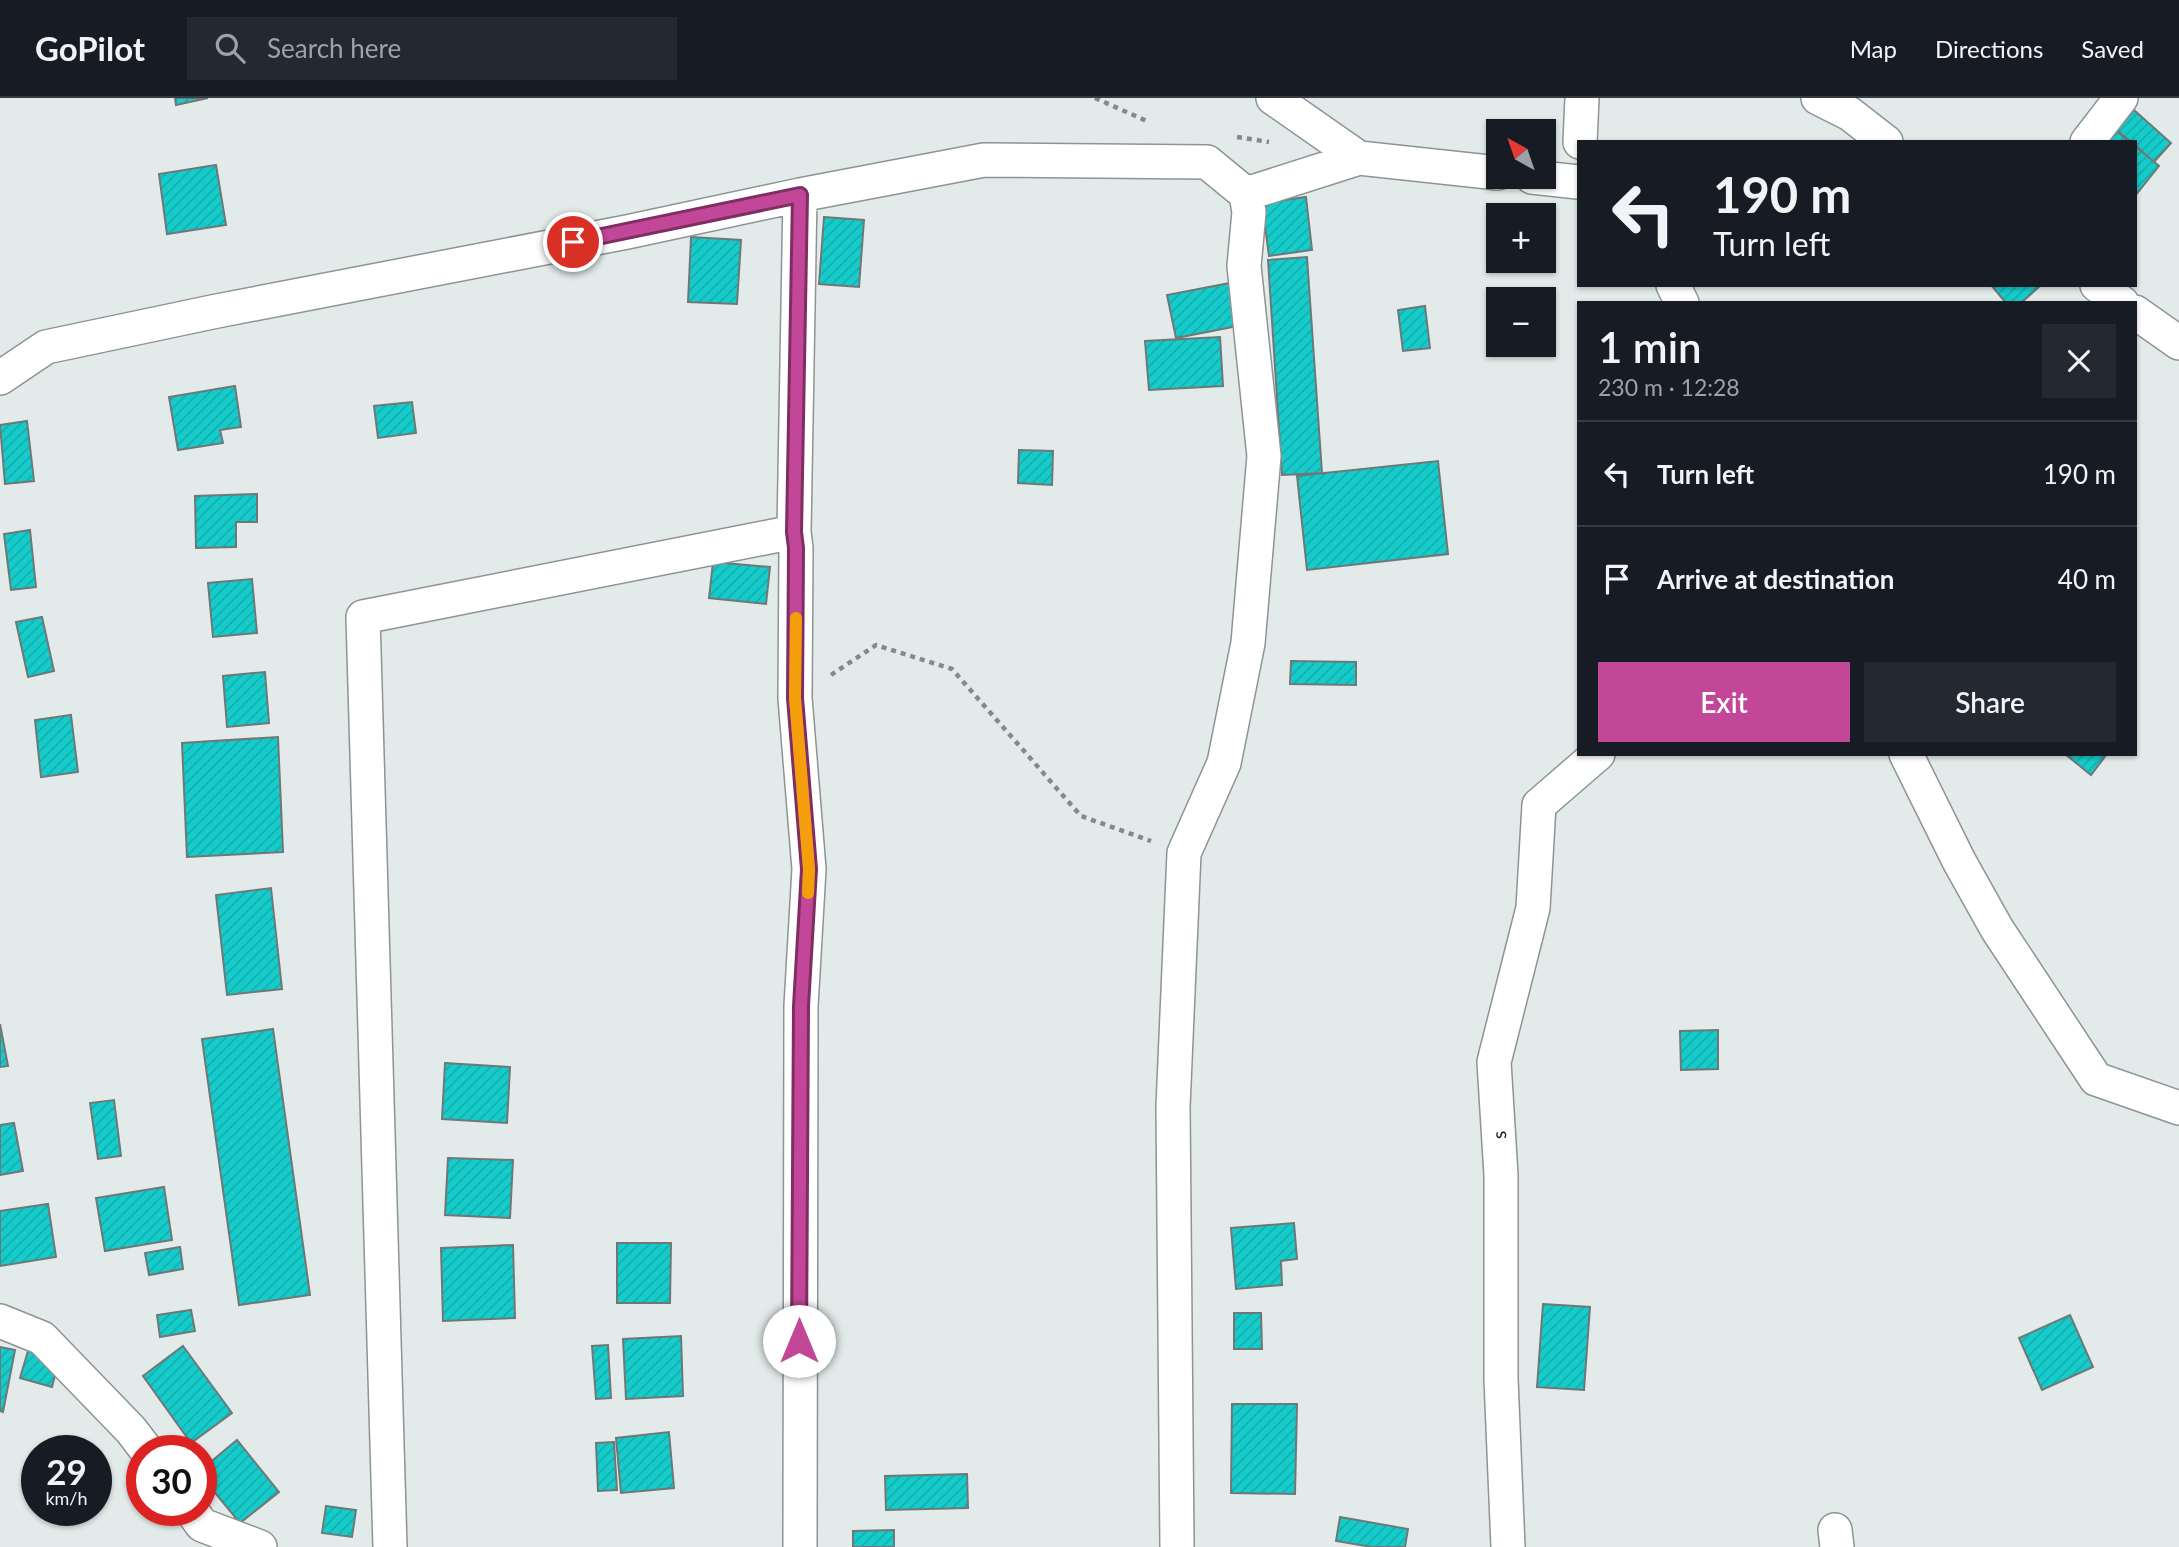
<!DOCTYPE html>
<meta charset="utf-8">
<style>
:root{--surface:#171b24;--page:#242831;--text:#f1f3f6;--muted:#9ea1a6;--line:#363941;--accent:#c34798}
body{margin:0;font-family:Lato,sans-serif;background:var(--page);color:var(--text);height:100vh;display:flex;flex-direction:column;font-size:26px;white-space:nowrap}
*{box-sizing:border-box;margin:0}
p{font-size:23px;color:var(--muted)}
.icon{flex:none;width:38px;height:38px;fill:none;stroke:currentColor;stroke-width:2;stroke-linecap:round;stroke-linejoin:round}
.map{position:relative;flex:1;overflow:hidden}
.sheet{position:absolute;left:1577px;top:203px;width:560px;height:455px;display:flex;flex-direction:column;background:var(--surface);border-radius:0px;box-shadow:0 2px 5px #0004}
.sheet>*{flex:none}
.hud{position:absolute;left:1577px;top:42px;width:560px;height:147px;border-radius:0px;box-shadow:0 2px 5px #0004;background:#171b24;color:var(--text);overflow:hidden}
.needle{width:46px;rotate:320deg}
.controls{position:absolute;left:1486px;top:21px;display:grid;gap:14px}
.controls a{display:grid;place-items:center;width:70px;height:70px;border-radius:0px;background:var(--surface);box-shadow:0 2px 5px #0004;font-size:35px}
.speed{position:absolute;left:21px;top:1337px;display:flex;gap:14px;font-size:35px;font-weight:700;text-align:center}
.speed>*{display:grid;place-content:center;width:91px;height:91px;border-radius:50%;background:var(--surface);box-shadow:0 2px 5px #0004;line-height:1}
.speed small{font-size:18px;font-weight:400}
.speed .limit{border:10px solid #d22;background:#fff;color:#111}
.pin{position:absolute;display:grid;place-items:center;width:60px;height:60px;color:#fff;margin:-30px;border:4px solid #fff;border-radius:50%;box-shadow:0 2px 7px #0007}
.me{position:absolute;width:77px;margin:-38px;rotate:0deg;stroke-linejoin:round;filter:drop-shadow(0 0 5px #0008)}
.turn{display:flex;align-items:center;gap:24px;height:147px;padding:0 21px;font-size:32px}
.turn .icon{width:91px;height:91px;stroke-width:2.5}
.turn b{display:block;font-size:49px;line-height:60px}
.round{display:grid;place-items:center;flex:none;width:74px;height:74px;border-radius:0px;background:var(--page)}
.head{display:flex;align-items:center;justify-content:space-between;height:119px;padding:0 21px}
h1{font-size:42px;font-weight:600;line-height:52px}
.cta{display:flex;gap:14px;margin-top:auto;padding:14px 21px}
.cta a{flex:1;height:80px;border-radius:0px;background:var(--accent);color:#fff;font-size:28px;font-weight:600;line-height:80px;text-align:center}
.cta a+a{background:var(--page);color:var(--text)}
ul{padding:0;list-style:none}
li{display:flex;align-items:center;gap:21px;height:105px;padding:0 21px;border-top:2px solid var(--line)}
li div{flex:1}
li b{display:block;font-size:26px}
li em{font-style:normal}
header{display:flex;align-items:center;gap:42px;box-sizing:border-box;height:98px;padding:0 35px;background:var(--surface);border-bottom:2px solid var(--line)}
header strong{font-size:33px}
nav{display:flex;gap:38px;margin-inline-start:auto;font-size:24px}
.search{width:490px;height:63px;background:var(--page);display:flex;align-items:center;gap:18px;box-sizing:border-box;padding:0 24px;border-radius:0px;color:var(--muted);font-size:26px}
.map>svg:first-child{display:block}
.building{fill:url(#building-hatch);stroke:#707777;stroke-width:2}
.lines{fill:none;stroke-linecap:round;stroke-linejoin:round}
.street-casing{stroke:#8c9494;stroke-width:36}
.path{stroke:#848989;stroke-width:4.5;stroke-dasharray:5 5;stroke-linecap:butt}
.street{stroke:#fff;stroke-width:33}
.route-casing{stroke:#7f2e63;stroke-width:18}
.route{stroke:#c34798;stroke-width:12}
.slow{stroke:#f59e0b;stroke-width:12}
.labels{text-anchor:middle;stroke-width:5;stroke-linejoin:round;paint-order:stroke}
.street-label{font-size:19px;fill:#151818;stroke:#fff}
</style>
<header>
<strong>GoPilot</strong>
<div class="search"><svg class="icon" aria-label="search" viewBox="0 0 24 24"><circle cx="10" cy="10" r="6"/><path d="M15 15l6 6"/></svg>Search here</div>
<nav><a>Map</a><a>Directions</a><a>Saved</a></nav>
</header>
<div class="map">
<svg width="2179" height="1449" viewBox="0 0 2179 1449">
<defs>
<pattern id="building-hatch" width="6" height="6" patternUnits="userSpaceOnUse" patternTransform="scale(1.75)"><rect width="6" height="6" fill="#16cccb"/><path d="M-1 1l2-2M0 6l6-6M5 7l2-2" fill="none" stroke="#14aeae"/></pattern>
</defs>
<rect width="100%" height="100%" fill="#e2eaea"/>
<path class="building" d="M175,0H208L176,7Z
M2134,12L2171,45L2154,64L2135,47V44H2131L2117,32Z
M2117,33L2129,44H2108Z
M2135,48L2159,68L2135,98Z
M216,67L226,127L167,136L159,76Z
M1306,99L1312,152L1269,158L1262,105Z
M824,119L864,122L859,189L819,186Z
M691,139L741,142L737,206L688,204Z
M1307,159L1322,375L1282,377L1268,162Z
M1230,185L1238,228L1176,240L1167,197Z
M1991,187H2041L2021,205H2006Z
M1425,208L1430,250L1403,253L1398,212Z
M1220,239L1223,288L1149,292L1145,243Z
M235,288L241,329L220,332L223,345L178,352L169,299Z
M412,304L416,335L378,340L374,308Z
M27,323L34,383L5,386L0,327Z
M1019,352L1053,353L1052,387L1018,385Z
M1438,363L1448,456L1307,472L1297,378Z
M257,396V424H236V449L196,450L195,398Z
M30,432L36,489L11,492L4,436Z
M713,464L770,469L766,506L709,500Z
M252,481L257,535L213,539L208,485Z
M42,519L54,573L28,579L16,524Z
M1291,563L1356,564V587L1290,586Z
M265,574L269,625L227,629L223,578Z
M71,617L78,674L41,679L35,622Z
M278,639L283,754L187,759L182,645Z
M2065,656H2107L2091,677Z
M271,790L282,891L227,897L216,797Z
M0,926L8,968L0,969Z
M273,931L310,1197L239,1207L202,941Z
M1718,932V971L1681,972L1680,933Z
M445,965L510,969L507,1025L442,1021Z
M114,1002L121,1058L98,1061L90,1005Z
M14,1025L23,1073L0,1077V1027Z
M448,1060L513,1062L510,1120L445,1117Z
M164,1089L172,1142L105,1153L96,1100Z
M48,1106L56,1159L0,1168V1113Z
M1294,1125L1297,1161L1281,1163L1282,1187L1236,1191L1231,1130Z
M617,1145H671L670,1205H617Z
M513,1147L515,1220L443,1223L441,1150Z
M180,1149L183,1171L149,1177L145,1155Z
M1543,1206L1590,1209L1584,1292L1537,1289Z
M191,1212L195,1233L160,1239L157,1217Z
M1234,1215H1261L1262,1251H1234Z
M2070,1217L2093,1269L2042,1292L2019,1240Z
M681,1238L683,1298L626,1301L623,1241Z
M608,1247L611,1300L596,1301L592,1248Z
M183,1248L232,1315L191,1345L143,1278Z
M0,1249L15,1252L3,1314L0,1313Z
M28,1253L59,1262L52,1289L20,1280Z
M1232,1306H1297L1295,1396L1231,1395Z
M669,1334L674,1390L621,1395L616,1340Z
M237,1342L279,1394L240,1425L201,1378V1372Z
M614,1344L617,1392L598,1393L596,1345Z
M967,1376L968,1410L886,1412L885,1378Z
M326,1408L356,1412L352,1439L322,1435Z
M1340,1419L1408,1431L1405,1449H1372L1336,1443Z
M894,1432V1449H853V1433Z"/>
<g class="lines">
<g class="street-casing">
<path id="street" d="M1273,0L1359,60
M1818,0L1850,16L1886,44
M1580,44L1582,0
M2087,44L2121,0
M1532,79L1578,84
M1673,187L1682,205
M2097,187L2122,205
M2135,214L2179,245
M0,280L46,249L217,213L627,134L800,97L984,62L1207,64L1246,96L1359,60L1498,75
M794,434L796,450L795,600L809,771L801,908L800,1449
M1906,656L1959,763L1997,831L2096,981L2179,1010
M0,1223L42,1240L131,1332L147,1353
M191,1412L202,1427L260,1449
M1835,1432L1837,1449
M390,1449L363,519L794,434L800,97
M1177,1449L1173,1009L1184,755L1224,665L1248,545L1264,358L1244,168L1249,114L1246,96
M1508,1449L1501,1281V1077L1494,964L1533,810L1539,707L1598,656"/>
</g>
<path class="path" d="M1095,0L1149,24
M1237,39L1269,44
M831,577L876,547L952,571L1081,718L1151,743"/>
<use href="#street" class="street"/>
</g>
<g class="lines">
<g class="route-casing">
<path id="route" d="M573,144L800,97L794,434L796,450L795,600L809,771L801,908L799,1243"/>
</g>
<use href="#route" class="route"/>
<path class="slow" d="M796,520L795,600L809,771L808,795"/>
</g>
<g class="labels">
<g class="street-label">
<text transform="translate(1499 1037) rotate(-93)" y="7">s</text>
</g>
</g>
</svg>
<div class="controls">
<a><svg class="needle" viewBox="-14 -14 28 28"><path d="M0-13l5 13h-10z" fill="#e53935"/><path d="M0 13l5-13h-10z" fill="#9ea1a6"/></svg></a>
<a>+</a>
<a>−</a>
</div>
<div class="speed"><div>29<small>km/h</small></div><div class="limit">30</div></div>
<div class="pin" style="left:573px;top:144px;background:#d93025"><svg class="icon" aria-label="arrive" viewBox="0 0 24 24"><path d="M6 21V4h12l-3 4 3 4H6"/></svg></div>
<svg class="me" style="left:799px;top:1243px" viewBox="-20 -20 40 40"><circle r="19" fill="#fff"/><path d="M0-13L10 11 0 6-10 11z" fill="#c34798"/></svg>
<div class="hud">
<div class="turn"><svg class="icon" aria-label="left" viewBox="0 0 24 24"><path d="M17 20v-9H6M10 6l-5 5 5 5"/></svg><div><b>190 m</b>Turn left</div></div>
</div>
<section class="sheet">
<div class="head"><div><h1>1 min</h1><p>230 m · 12:28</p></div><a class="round"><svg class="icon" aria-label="close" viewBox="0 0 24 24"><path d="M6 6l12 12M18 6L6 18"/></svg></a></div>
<ul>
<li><svg class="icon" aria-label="left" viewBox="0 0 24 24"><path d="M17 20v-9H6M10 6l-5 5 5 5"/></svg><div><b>Turn left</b></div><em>190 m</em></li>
<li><svg class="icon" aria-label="arrive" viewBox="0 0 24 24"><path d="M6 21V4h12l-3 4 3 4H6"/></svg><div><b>Arrive at destination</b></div><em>40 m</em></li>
</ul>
<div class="cta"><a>Exit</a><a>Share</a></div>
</section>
</div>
